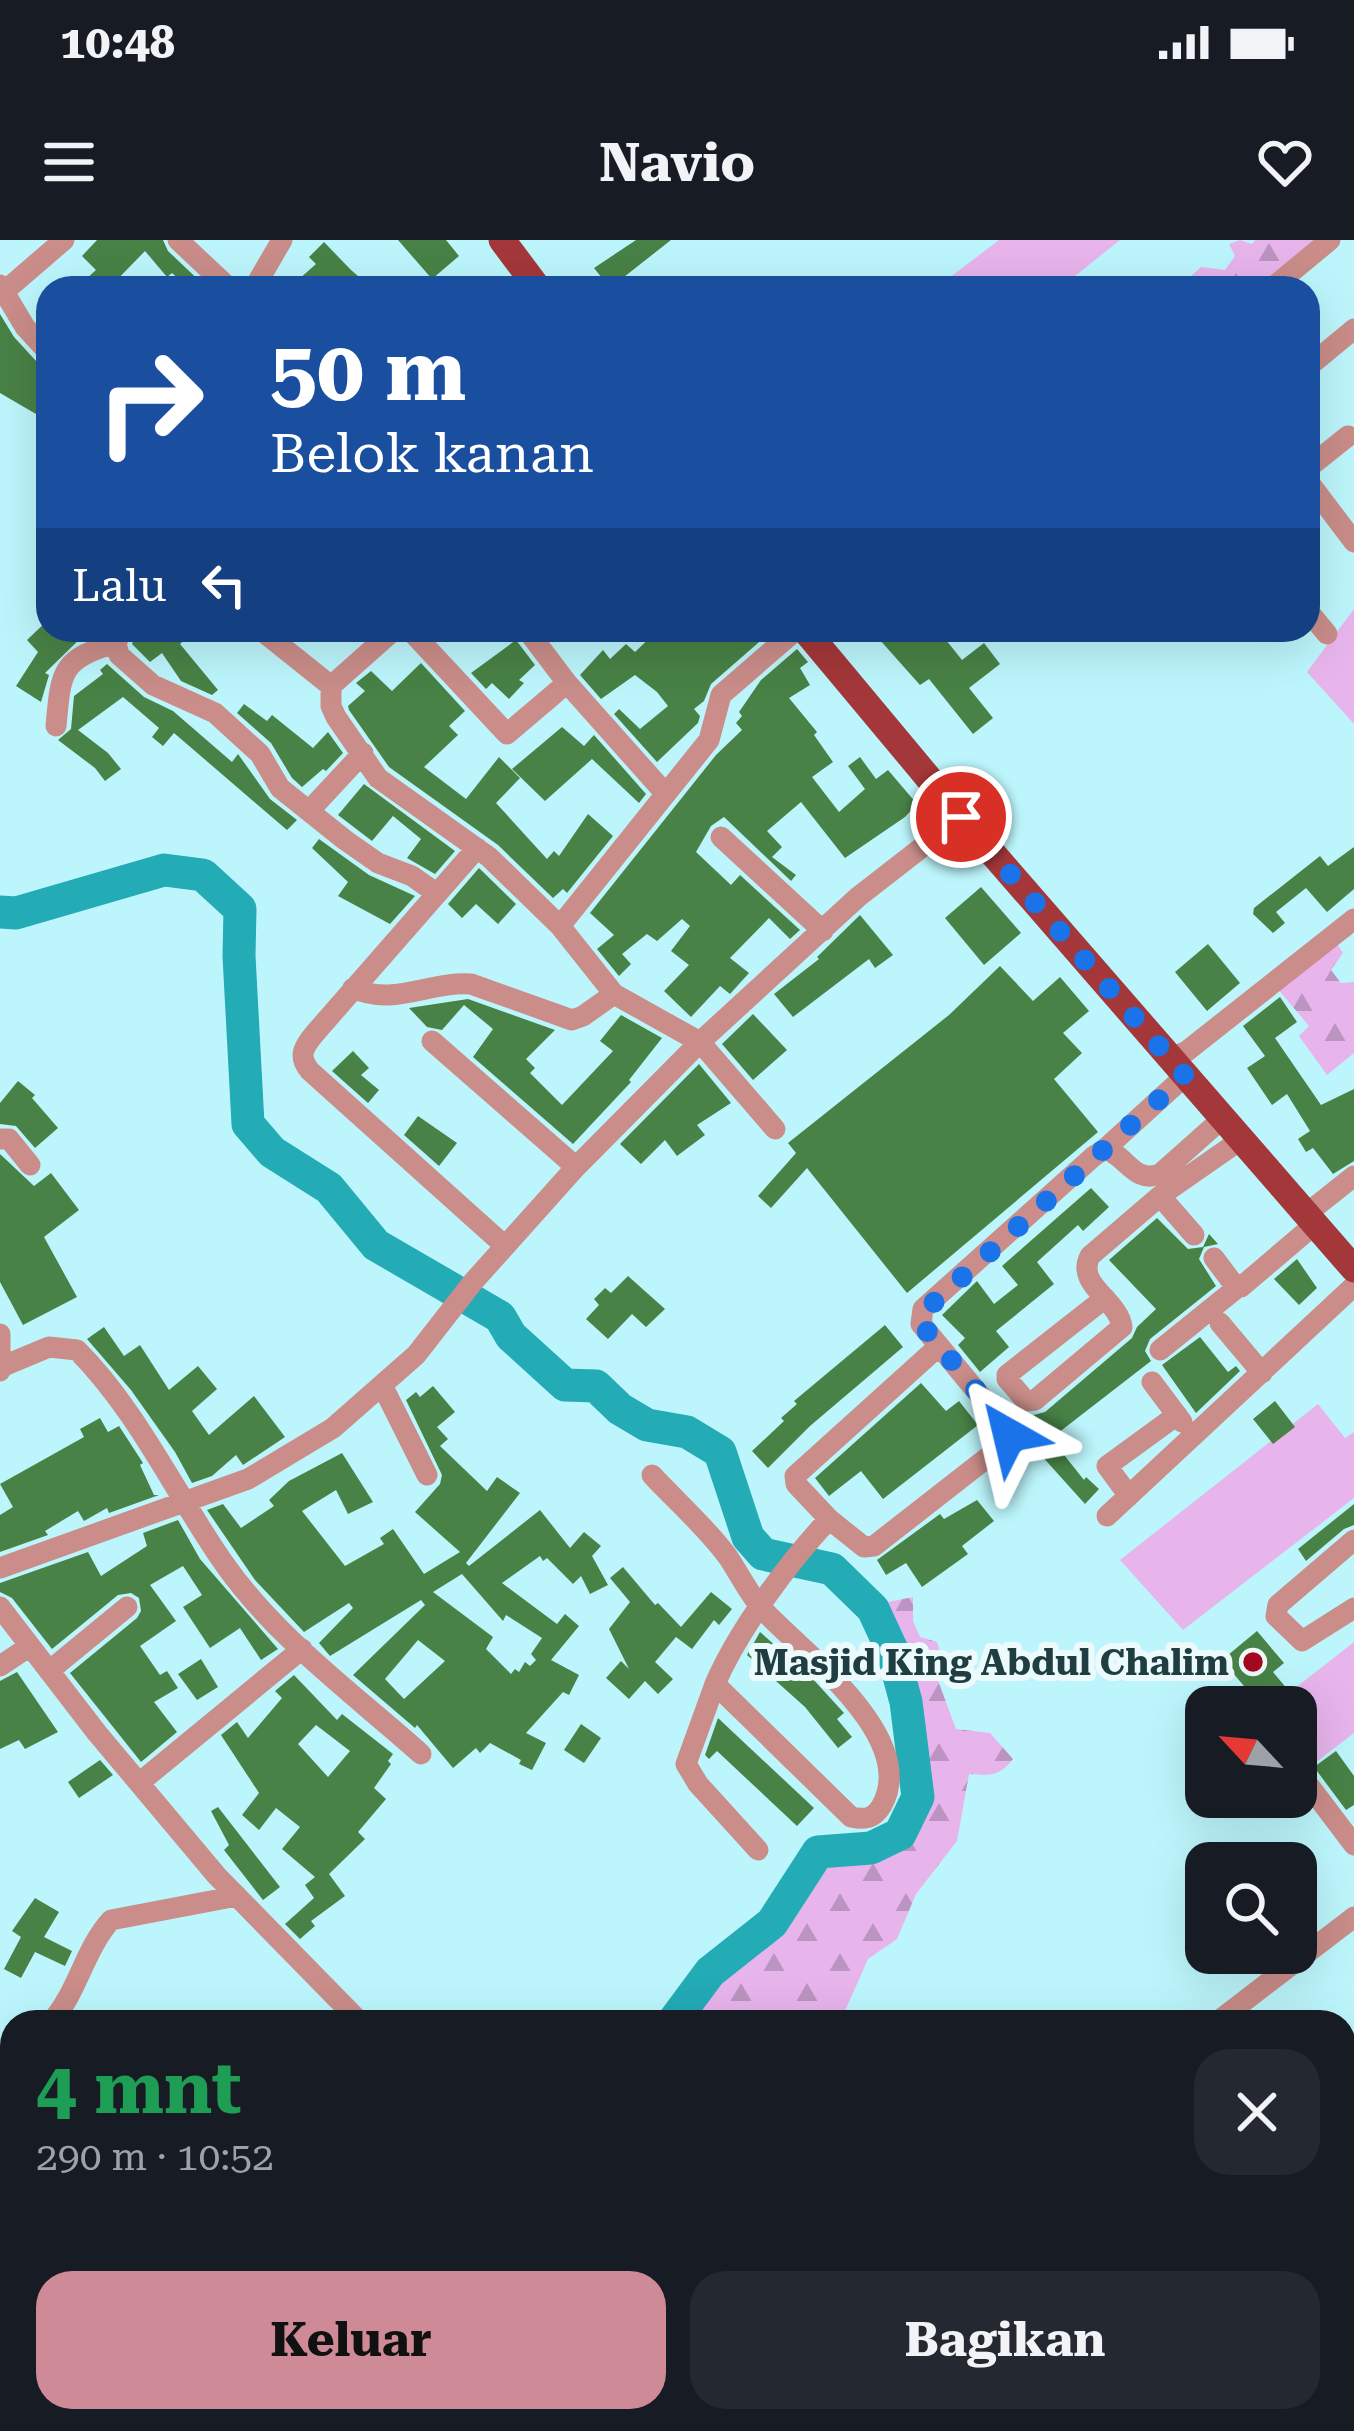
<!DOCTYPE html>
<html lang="id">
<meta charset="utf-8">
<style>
:root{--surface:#171b24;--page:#242831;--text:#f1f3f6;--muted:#9ea1a6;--accent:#ce8a96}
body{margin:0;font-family:"Roboto Serif",serif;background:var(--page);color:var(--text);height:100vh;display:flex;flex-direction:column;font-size:45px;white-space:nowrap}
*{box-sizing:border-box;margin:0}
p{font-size:39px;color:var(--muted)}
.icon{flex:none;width:66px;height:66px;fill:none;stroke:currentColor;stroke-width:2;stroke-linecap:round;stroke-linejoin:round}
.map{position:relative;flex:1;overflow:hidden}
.drawer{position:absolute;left:0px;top:1770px;width:1356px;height:423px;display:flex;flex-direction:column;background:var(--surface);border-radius:36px 36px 0 0;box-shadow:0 12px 48px #0002}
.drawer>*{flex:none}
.hud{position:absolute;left:36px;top:36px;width:1284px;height:366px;border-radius:36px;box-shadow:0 12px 48px #0002;background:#1a4fa0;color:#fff;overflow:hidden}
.needle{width:78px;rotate:296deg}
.tools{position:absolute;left:1185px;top:1446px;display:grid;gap:24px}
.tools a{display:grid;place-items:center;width:132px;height:132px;border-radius:24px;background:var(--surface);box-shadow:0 12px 48px #0002;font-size:60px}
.pin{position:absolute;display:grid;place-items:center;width:102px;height:102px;color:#fff;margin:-51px;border:6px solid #fff;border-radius:50%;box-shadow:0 3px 12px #0007}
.me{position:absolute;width:132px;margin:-66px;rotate:323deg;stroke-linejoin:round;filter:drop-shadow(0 0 9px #0008)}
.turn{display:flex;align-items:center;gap:42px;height:252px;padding:0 36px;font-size:54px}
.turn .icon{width:156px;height:156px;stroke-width:2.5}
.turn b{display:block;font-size:84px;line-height:102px}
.then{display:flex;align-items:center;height:114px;padding:0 36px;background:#0003;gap:24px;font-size:45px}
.round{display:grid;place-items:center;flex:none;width:126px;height:126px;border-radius:36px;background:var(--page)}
.head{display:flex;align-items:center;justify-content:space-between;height:204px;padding:0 36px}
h1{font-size:72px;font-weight:700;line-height:90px;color:#1e9e55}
.primary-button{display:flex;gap:24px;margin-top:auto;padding:24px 36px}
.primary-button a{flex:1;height:138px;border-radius:36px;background:var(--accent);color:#111;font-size:48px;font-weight:700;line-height:138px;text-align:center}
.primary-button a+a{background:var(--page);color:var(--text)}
.status{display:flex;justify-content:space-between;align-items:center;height:84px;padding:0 60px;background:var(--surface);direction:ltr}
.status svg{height:33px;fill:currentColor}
header{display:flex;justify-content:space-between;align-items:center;height:156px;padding:0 36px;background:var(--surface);font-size:54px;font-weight:700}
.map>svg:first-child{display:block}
.green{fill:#e7b4ec}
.forest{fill:url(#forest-firs)}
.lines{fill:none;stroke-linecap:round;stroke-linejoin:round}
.river{stroke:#23abb6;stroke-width:33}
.building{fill:#488246;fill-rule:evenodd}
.minor{stroke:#ca8d89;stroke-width:21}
.major{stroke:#a43739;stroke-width:27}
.route{stroke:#1a73e8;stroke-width:21;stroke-dasharray:0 37.8}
.poi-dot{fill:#a40921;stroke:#ecfafc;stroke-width:4.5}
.labels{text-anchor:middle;stroke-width:12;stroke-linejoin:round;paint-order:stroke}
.poi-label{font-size:36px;font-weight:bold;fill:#203e41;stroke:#ecfafc;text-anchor:end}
</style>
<div class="status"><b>10:48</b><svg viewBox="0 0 49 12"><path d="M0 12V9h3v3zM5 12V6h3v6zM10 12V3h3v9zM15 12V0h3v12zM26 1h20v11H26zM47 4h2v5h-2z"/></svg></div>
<header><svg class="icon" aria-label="menu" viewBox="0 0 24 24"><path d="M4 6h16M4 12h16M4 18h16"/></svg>Navio<svg class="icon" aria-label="heart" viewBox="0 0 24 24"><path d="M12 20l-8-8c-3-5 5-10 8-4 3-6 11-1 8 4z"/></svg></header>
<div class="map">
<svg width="1354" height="2191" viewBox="0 0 1354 2191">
<defs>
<pattern id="forest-firs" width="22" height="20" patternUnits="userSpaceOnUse" patternTransform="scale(3)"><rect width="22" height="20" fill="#e7b4ec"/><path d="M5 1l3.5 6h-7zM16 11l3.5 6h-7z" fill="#bb94c1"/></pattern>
</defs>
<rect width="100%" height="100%" fill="#bcf6fc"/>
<path class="green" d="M999,0H1120L1060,48H936Z
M1354,369V484L1307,432Z
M1318,1164L1345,1198L1354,1192V1258L1183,1390L1120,1320Z
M1354,1402V1493L1307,1529L1296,1517V1467H1271Z
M1344,2083L1354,2087V2191H1183L1186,2181H1344Z"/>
<path class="forest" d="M1240,0L1252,4L1255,0H1323L1312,2L1262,48H1192L1191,36L1201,27L1225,30L1235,16L1229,4Z
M1337,704L1343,713L1331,730L1341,743L1354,742V813L1327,835L1299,796L1309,786L1277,748Z
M913,1357V1381L920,1397L937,1402L942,1418L936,1435L956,1489L990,1493L1013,1519C1000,1536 990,1536 969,1534L957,1601L916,1654L897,1699L868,1719L840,1782H682L715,1737L777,1688L822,1619C849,1617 879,1618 902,1601C953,1563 901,1412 878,1364Z
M201,2181H360V2191H202Z"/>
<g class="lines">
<path class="river" d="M0,672L16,673L164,630L203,635L240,669L239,716L248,884L272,912L329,948L376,1005L500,1077L511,1096L565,1145L596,1146L620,1169L647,1185L687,1192L720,1212L748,1297L763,1314L832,1329L873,1369L892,1410L906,1462L918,1557L900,1594L871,1608L818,1612L772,1683L710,1732L673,1782
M1137,2191L1138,2181"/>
</g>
<path class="building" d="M97,0H163L168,11L207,48H189L172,33L167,37L145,11L109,48H76L96,30L82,16Z
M398,0H446L459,16L432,39Z
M636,0H671L610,48L594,28Z
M324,2L351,30L372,48H289L316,24L309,17Z
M0,74L14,97L37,122L48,127V181L0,153Z
M48,380V390H89L45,433L49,435L41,462L16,446L38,412L27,400Z
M195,390L180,404L218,450L212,455L181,441L162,413L150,422L132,404L138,390Z
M658,390H773L711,444L704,461L694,469L700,476L698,483L657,522L614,474L619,469L640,489L668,466L657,452L635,435L601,459L580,435L603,410L610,419L626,404L635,412Z
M871,390H938L962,420L984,403L1000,424L969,448L993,478L973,494L929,439L920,445Z
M516,400L535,425L519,440L524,443L509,459L492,443L486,449L471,433Z
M797,409L808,422L800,428L810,445L789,458L817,492L814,495L833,522L812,537L839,572L865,549L848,526L860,517L876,539L888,530L917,564L905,577L845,618L801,562L767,591L782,607L772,617L796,635L791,641L724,577L711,586L696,612L731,645L740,635L800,690L790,699L769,678L730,718L749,733L730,754L720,746L691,777L664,751L689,725L671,711L690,686L682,679L657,701L647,694L622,714L631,724L619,736L597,709L614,695L590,673L716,515L742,490L736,483L742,476L739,472L761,440Z
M421,423L465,471L449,486L458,495L424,527L466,559L499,517L520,538L496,563L547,619L554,611L559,616L588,574L613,596L567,653L563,649L553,658L498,605L389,527L349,470L348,466L365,451L356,443L371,431L392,451Z
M107,424L144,457L173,471L232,522L238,514L270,559L297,580L287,590L174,493L163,506L152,497L159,488L123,457L78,490L108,513L121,529L105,541L95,528L58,500L71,489L74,456L103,434L100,430Z
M244,464L267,481L272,475L313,508L328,492L343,513L326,531L323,529L302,547L292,538L271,503L237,473Z
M562,487L584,506L594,495L646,554L639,563L592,519L545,561L512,529Z
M364,544L455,611L435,634L407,618L421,599L393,576L372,601L338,575Z
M319,599L369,635L415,656L390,684L338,656L348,642L312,608Z
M1354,607V649L1327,672L1306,648L1276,672L1285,683L1273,693L1253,674L1254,668L1320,616L1328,626Z
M479,628L516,664L498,684L476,664L462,678L448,664Z
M981,647L1021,693L984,725L945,678Z
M860,675L893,715L875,728L869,719L793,777L774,754L819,719L817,717Z
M1208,704L1240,743L1207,771L1175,732Z
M1000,726L1033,761L1060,737L1089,771L1063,793L1082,813L1054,839L1098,892L907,1053L807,928L771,968L758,956L796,913L788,903L949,775Z
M1280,757L1297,782L1275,798L1321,865L1354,849V921L1333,934L1313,908L1306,912L1298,899L1310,891L1287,854L1272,865L1247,828L1265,816L1243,786Z
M468,759L555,790L526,819L535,828L530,833L562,865L613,811L600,801L621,775L662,798L629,840L631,842L573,904L473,817L493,789L464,765L442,790L427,787L409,768Z
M753,774L787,810L753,840L722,804Z
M353,811L369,828L361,835L379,850L368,863L332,831Z
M699,824L731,863L697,885L705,895L677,916L665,900L641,924L620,904Z
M18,841L35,855L32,858L58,888L35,908L16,886L0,884V863Z
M418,876L457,903L439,926L404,895Z
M0,914L34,946L51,933L79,970L44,997L77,1057L23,1085L0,1042Z
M1091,948L1109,967L1083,991L1078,985L1037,1022L1054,1044L996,1091L1009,1107L980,1132L958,1105L965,1098L942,1075L977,1041L994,1064L1018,1045L1002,1026Z
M1157,978L1188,1009L1203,1007L1209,994L1218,1004L1204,1007L1199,1019L1216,1046L1150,1099L1145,1111L1151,1121L1049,1200L1030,1176L1045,1172L1132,1098L1137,1087L1156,1069L1109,1020Z
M1297,1019L1317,1048L1299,1065L1274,1039Z
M628,1036L665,1069L646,1087L632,1074L608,1099L586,1079L599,1065L594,1059L605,1048L611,1053Z
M885,1085L903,1107L810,1186L768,1228L752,1211L784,1181L781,1178L797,1164L794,1161Z
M104,1087L124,1116L140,1105L169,1150L198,1126L217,1149L192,1171L209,1195L254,1156L285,1197L243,1225L236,1215L212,1236L192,1243L175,1212L131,1150L87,1099Z
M1200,1097L1228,1132L1236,1126L1240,1131L1196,1173L1162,1125Z
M921,1143L946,1171L959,1161L978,1185L883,1259L861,1231L829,1256L815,1238Z
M433,1146L455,1172L437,1187L448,1199L440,1206L487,1251L497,1237L520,1253L466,1323L469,1326L540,1270L570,1308L584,1292L601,1306L592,1316L608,1345L590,1354L581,1336L573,1344L547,1318L543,1321L540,1316L502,1343L557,1384L565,1374L579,1386L551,1420L579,1435L569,1455L563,1452L526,1493L546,1503L532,1530L519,1524L521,1520L490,1503L480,1513L476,1508L453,1528L417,1485L415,1488L353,1435L425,1365L421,1360L330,1416L319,1403L353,1368L349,1363L304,1392L255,1340L207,1270L223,1264L241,1288L274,1266L269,1260L289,1241L342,1213L373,1262L348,1274L336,1250L302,1271L345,1326L384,1304L380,1298L393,1289L424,1334L460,1312L415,1272L440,1244L442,1235L406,1160L416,1152L420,1157ZM462,1334L503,1381L506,1375L542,1398L531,1414L536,1420L530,1426L525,1422L519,1432L515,1429L511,1434L486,1409L493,1397L433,1352ZM418,1400L445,1421L404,1459L385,1439Z
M1275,1161L1295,1187L1273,1204L1253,1179Z
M100,1178L108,1192L119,1186L143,1223L140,1225L154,1255H159L109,1273L107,1268L84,1281L78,1271L45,1291L48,1295L0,1312V1275L13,1267L0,1244L84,1197L80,1189Z
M1053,1201L1084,1240L1086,1237L1099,1249L1085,1264L1040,1214Z
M977,1260L994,1281L962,1306L968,1314L922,1347L906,1323L886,1335L877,1320L940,1274L944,1279Z
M1354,1264V1285L1344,1289L1306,1321L1298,1309Z
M178,1280L200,1319L278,1409L261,1420L240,1388L210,1408L183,1367L202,1355L183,1326L150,1345L176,1381L140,1406L160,1435L167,1431L178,1448L154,1462L177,1492L141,1522L70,1433L137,1378L141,1371L139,1358L131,1353L118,1355L52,1409L12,1358L0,1352V1343L88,1312L101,1336L147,1306L143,1293Z
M623,1327L655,1365L658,1363L681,1387L711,1352L732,1369L719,1385L714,1380L692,1409L676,1397L655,1422L673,1439L658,1454L645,1441L629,1459L606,1438L621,1421L629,1429L609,1389L630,1362L610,1338Z
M1257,1391L1284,1423L1273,1432L1288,1450L1268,1467L1249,1452L1222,1420Z
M760,1392L812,1438L844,1473L837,1479L852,1497L838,1508L805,1467L747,1415Z
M201,1419L218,1447L197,1460L178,1434Z
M17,1432L58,1492L25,1509L19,1500L0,1509V1441Z
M294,1435L337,1480L342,1474L393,1514L388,1521L391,1524L374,1548L386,1559L358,1592L365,1599L329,1634L345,1656L311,1681L315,1686L300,1699L285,1684L314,1658L305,1645L315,1637L282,1609L300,1587L276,1568L259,1590L242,1575L259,1553L221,1495L237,1482L248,1498L282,1458L275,1451ZM316,1485L350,1511L328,1537L298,1504Z
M718,1478L814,1568L797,1586L717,1511L709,1519L705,1515Z
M581,1484L601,1498L584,1523L564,1510Z
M1336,1511L1354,1536V1565L1346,1570L1314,1527Z
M100,1520L113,1535L79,1558L68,1542Z
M218,1567L280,1647L263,1660L224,1610L229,1605L211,1571Z
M35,1658L59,1672L44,1697L72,1711L65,1726L35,1712L21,1738L4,1729L21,1697L12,1691Z"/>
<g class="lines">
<path class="minor" d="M178,0L229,48
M0,45L25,87L48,112
M254,48L282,0
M1272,48L1330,0
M0,55L64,0
M1308,127L1354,89
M1308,228L1348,196
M1308,241L1354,302
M1308,371L1327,394
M122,390L116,403L119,415L153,445L215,473L260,514L280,548L345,600L378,623L412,636L436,653
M261,390L331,446
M394,390L331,446V466L336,477L378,538L489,617L560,686L614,754L700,802L775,889
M410,390L507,494L567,443
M527,390L567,443L664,552
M56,486C61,432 60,419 116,403
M309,571L363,513
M721,597L823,691
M477,608L316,792C304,806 297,816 310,831L505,1006
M560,686L709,500L721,455L796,390
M353,748C394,767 429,741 471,744L572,780L583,776L614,754
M432,801L576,927
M1170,819L1187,811L1354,679
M0,899H9L30,925
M1105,909L1185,836
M1160,956L1194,995
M1305,975L1354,936
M1214,1018L1235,1046L1241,1047L1314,985
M1105,1058L1007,1135V1139L1026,1161L1035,1160L1122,1087C1119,1060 1075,1045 1090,1016L1160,956L1242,899
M1220,1083L1262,1133
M0,1094V1131
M939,1106L795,1236L796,1244L829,1279L864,1307L874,1306L1006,1203V1187L921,1084L923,1069L1094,916L1105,909C1127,916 1134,944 1160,934L1223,878
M1160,1110L1238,1047
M1,1127L49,1107L77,1110C137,1170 175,1253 223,1322C275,1397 354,1454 421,1514
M1152,1142L1182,1182
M382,1145L427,1235
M652,1235C677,1262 707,1288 728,1317C740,1335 750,1356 764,1371C804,1413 919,1498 882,1565C874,1579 865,1580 851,1577L715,1444C739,1389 788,1323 829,1279
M1129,1256L1107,1226L1177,1175
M1107,1276L1354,1046
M1354,1300L1278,1365L1276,1376L1302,1401L1354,1368
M0,1328L248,1239L333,1188L416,1115L473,1042L576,927L700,802L858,657L961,577
M0,1367L97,1493L217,1636L360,1782
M0,1426L30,1406
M49,1431L127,1367
M715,1444L686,1524L698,1544L758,1610
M1298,1531L1354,1605
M139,1543L302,1409
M51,1782C78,1752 84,1710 111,1680L237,1656
M1217,1782L1354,1677
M0,1843L12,1828
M528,2181L529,2191
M651,2181L655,2191"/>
<path class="major" d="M502,0L538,48
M805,390L961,577L1354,1029"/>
</g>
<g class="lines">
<path class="route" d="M961,577L1185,836L920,1075L921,1084L1006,1186L1009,1195"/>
</g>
<circle class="poi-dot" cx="1253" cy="1422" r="12"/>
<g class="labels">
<g class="poi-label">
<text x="1229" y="1435">Masjid King Abdul Chalim</text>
</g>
</g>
</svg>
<div class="tools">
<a><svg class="needle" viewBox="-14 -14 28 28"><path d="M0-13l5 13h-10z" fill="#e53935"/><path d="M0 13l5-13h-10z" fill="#9ea1a6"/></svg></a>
<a><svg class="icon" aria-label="search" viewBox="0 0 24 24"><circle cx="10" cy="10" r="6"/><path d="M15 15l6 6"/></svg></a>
</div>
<div class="pin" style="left:961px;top:577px;background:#d93025"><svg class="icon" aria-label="arrive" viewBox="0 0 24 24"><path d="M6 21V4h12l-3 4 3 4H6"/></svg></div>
<svg class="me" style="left:1009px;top:1195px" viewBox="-20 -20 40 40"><path d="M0-17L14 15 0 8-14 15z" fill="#1a73e8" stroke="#fff" stroke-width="4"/></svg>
<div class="hud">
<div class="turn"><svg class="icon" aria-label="right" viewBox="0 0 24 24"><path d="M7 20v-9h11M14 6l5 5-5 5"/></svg><div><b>50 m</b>Belok kanan</div></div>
<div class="then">Lalu<svg class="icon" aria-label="left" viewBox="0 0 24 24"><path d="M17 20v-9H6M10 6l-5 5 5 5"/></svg></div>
</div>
<section class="drawer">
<div class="head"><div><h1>4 mnt</h1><p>290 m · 10:52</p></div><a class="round"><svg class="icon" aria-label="close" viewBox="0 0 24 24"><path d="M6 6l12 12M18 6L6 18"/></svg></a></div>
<div class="primary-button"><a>Keluar</a><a>Bagikan</a></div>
</section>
</div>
